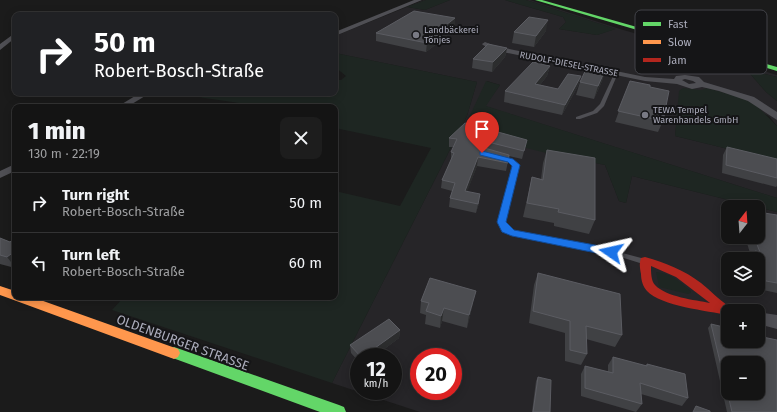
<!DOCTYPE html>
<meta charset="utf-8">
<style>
:root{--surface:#141414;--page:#1d1d1d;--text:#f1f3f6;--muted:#9d9ea0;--line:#333334}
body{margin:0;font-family:"Fira Sans",sans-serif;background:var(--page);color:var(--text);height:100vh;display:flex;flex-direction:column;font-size:15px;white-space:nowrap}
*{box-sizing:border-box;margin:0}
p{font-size:13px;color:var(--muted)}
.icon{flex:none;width:22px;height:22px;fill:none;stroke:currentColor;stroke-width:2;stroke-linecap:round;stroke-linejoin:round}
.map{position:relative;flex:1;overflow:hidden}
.sheet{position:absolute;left:12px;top:104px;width:326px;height:196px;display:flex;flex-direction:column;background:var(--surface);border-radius:8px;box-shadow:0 2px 10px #0003,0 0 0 1px var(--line)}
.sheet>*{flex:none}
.hud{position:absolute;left:12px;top:12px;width:326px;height:84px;border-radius:8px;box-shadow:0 2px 10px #0003,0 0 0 1px var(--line);background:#202124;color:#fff;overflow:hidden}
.needle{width:26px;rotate:17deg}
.buttons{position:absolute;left:721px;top:200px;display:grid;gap:8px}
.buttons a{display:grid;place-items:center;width:44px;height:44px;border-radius:8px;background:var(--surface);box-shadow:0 2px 10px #0003,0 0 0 1px var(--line);font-size:20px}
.speed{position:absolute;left:350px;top:348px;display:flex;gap:8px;font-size:20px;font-weight:700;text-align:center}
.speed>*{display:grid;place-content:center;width:52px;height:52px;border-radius:50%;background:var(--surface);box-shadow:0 2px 10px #0003,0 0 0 1px var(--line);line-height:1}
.speed small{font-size:10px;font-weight:400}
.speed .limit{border:6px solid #d22;background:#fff;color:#111}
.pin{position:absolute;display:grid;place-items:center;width:34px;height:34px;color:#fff;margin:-41px -17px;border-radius:50% 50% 50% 0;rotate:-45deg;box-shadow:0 0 4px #0007}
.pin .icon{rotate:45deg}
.me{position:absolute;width:44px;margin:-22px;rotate:281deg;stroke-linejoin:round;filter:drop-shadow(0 0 3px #0008)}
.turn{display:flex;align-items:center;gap:14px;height:84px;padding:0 16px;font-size:18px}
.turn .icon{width:52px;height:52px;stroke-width:2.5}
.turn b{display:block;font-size:28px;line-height:34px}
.round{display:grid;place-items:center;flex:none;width:42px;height:42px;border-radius:8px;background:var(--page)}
.overview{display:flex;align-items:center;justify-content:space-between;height:68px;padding:0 16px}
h1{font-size:24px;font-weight:800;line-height:30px}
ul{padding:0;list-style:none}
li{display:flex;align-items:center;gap:12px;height:60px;padding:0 16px;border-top:1px solid var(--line)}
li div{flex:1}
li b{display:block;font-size:15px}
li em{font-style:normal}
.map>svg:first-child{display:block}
.built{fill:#262528;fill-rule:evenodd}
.green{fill:#1e2622}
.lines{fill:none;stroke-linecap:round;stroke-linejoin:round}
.lane{fill:#4f4f54;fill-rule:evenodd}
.street{fill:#4f4f54;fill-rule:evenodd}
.fast{fill:#63d668;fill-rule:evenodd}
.slow{fill:#ff974d;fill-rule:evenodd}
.jam{fill:#b3261e;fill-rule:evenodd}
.wall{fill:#404144}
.shaded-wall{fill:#2c2d2e}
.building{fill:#4c4d51;stroke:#5b5c62;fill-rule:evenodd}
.route{fill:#1a73e8;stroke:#114b97}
.poi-dot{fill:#797a84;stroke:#151517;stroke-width:1.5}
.labels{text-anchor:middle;stroke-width:4;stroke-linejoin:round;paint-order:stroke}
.far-poi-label{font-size:9px;fill:#acadbc;stroke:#151517;text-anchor:start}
.far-street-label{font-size:9px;fill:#acadbc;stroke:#151517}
.near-street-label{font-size:13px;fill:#acadbc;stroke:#151517}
.key{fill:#151517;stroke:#424349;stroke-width:1}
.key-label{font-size:11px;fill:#acadbc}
</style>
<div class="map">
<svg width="777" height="412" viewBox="0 0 777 412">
<rect width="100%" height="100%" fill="#1b1b1b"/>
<path class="built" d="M424,0H426L408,7L425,10L450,0H505L563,17L566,22L559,29L597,35L615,29L526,0H530L620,29L777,75V77L746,69L766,92L777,101V126L769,116L707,88L704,90H693L677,118L675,136L777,161V198L485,106L500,85L487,81L480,134L542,151L605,165L619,201L626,203L632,176L777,212V412H420L332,383L467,116L477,82L335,53V36ZM728,207H758V237H728ZM728,259H758V289H728ZM728,311H758V341H728ZM359,357H393V391H359ZM419,357H453V391H419ZM728,363H758V393H728Z"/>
<path class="green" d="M426,0H450L425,10L407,7Z
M505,0H526L616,29L597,35L559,29L566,22L563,17Z
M335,53L477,82L467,116L332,383L112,310L124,297H335V191L400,206L431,148L335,128V107H244L239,103L171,93H335V80H341L346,76L335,67Z
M746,69L777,77V101L766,92Z
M486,81L500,85L486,106L777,198V212L632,176L626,203L619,201L605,165C559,155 508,148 465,126Z
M683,88L701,90L707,88L742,98L757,106L777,126V161L675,136L679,91Z
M656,272C671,273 680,282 691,291V293L688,294L659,287Z"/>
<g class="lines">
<path class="lane" d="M615,72L618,73L604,106L597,113L580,119H576V117L593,111L600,104Z
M502,156L513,160L519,165L504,222L508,227L514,231L611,250L645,259L646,261L645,263L643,264L611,254L512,235L504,231L498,222L513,165L509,162L500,159L499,158Z"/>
<path class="street" d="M414,0H422L335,36V32Z
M15,33V38L0,50V44Z
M485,42L495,46L645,77L674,79L676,76L685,75L699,77L704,82L754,97L777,112V120L748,101L719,91L702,87L692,89L677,84L645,81L493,50L483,45L482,44ZM685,79L693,81L696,83L689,84L682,80Z
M140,93H150L127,107H117Z
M15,164V171L0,178V171Z
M758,312L777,315V329L758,324Z"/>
<path class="fast" d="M535,0H542L777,67V71Z
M174,347L339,405L344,407L346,412H320L170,357L168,353L170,349Z"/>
<path class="slow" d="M0,286L15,291V297H32L178,349L180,353L178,357L174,359L11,299L0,295Z"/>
<path class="jam" d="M645,257C666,263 684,270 701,283C710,290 723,304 733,308L735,311H728V315C708,311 661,306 647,291C643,287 641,280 641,274C640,269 639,263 641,258ZM651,266L676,277L710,303C695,300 666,297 655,285C651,281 651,272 651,266Z"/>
</g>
<path class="wall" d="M455,27L448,32L447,36L426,52L376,41V33Z
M546,31L534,47L512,43L514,32Z
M507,48L505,57L492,72L472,68L473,59Z
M550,66L547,76L540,85L558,89L581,76L578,86L562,115L504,102L505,91Z
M606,68L602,81L594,99L576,95L580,82Z
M630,81L650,87L663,121L658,132L615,122Z
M449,138L527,140L522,159L509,156L506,171L477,166L467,191L479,203L476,213L449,207L450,198L452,191L441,188L442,180L451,160V152L454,147H449Z
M727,147L777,159V186L776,187L722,173L723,155Z
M547,150L595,220L589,234L554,226V223L523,217L532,177L541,179L543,163Z
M777,215V293L759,289L758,286V259H749L751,256L745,237H758Z
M0,238L10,242L15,238V268L0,264Z
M538,273L622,335L615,347L586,339L587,354L581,365L565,361V333L529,323L534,285Z
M421,301L473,303L467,328L442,321L440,328L425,324L426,315L420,313Z
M711,324L777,412H727L708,328Z
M400,330L399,338L379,353L383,357H359V362L351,353L350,345Z
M613,357L646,366L647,364L688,398L682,406L641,394L642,404L636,412L581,396V374L585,366L608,372V365Z
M538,377L550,412H532L536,381Z"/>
<path class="shaded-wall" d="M455,18V27L448,32L447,36L426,52L427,43L446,25Z
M548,20L546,31L534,47L536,36Z
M507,48L505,57L492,72L493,62Z
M550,66L547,76L533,94L535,84Z
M606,68L602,81L594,99L598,86Z
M581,76L578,86L562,115L565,105Z
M484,141L482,150L479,143Z
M478,157L477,166L464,200L465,191Z
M480,194L479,203L476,213L478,204Z
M15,251V267L7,257Z
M476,291L473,303L467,328L469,315Z
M444,308L442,321L440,328L441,316Z
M400,330L399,338L375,356V348Z"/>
<path class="building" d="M414,11L455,18L446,25L448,26L446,27L448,28L427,43L376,33Z
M529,17L548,20L536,36L514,32Z
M488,44L507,48L493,62L473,59Z
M533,62L550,66L535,84L558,89L568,74L581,76L565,105L505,91Z
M588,65L606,68L598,86L580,82Z
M630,81L650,85V87L669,91L663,121L618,111Z
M465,123L527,140L524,151L484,141L479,143L481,147L509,155L508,163L478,157L465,191L480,194L478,204L450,198L455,183L442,180L454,153L451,152L457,139L449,138Z
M727,147L777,159V178L726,165Z
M547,150L595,158V220L558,212L559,209L527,203L532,177L543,180Z
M758,212L777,215V283L766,281L755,251L760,252L754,237H758Z
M0,238L10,242L15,238V251L7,257L0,255Z
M538,273L620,294L622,335L586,326L587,354L570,350V321L533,311Z
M430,278L476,291L469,315L444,308L441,316L426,311L429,303L421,301Z
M389,319L400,330L375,348L383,357H361L350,345Z
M711,324L728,328V341H758V336L777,340V412H732ZM728,363H758V393H728Z
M613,357L647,366V364L685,374L688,398L640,383L642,404L585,388V366L613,373Z
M538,377L551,380L550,412H533Z
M696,406L710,411V412H693Z"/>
<path class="route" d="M482,151L513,159L520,165L506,222L514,230L611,248L616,252L615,255L611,256L512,236L502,232L497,222L512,166L508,162L480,155V152Z"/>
<g class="poi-dot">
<circle cx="416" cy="35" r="4"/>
<circle cx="645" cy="115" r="4"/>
</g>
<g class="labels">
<g class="far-poi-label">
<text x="424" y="33">Landbäckerei<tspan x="424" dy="10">Tönjes</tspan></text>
<text x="653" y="113">TEWA Tempel<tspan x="653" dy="10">Warenhandels GmbH</tspan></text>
</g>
<g class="far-street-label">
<text transform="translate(569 64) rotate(11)" y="3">RUDOLF-DIESEL-STRASSE</text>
</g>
<g class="near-street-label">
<text transform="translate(183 342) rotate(20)" y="5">OLDENBURGER STRASSE</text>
</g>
</g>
<rect x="635" y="10" width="132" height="64" rx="6" class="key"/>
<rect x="643" y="22" width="18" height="4" fill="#63d668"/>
<rect x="643" y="40" width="18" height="4" fill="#ff974d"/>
<rect x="643" y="58" width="18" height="4" fill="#b3261e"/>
<g class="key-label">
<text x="668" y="28">Fast</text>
<text x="668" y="46">Slow</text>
<text x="668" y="64">Jam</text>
</g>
</svg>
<div class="buttons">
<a><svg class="needle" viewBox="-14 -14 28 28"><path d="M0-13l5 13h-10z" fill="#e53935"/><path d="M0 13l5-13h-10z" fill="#9d9ea0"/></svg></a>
<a><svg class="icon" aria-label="layers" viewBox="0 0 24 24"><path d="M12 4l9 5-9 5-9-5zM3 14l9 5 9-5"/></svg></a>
<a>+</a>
<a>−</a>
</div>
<div class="speed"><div>12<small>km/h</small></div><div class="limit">20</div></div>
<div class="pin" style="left:482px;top:153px;background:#d93025"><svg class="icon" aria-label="arrive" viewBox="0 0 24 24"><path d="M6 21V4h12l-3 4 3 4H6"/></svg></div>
<svg class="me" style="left:611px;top:252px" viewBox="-20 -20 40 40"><path d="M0-17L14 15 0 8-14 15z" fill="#1a73e8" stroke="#fff" stroke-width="4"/></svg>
<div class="hud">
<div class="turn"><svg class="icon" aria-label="right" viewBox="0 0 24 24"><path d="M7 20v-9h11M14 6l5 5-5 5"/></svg><div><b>50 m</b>Robert-Bosch-Straße</div></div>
</div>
<section class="sheet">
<div class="overview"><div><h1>1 min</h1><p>130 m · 22:19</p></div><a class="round"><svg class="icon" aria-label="close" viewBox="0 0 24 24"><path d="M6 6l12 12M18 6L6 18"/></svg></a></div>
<ul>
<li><svg class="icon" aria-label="right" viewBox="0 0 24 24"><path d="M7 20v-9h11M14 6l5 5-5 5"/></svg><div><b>Turn right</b><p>Robert-Bosch-Straße</p></div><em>50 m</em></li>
<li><svg class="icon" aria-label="left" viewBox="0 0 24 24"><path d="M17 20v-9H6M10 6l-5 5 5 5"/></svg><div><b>Turn left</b><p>Robert-Bosch-Straße</p></div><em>60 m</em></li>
</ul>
</section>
</div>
